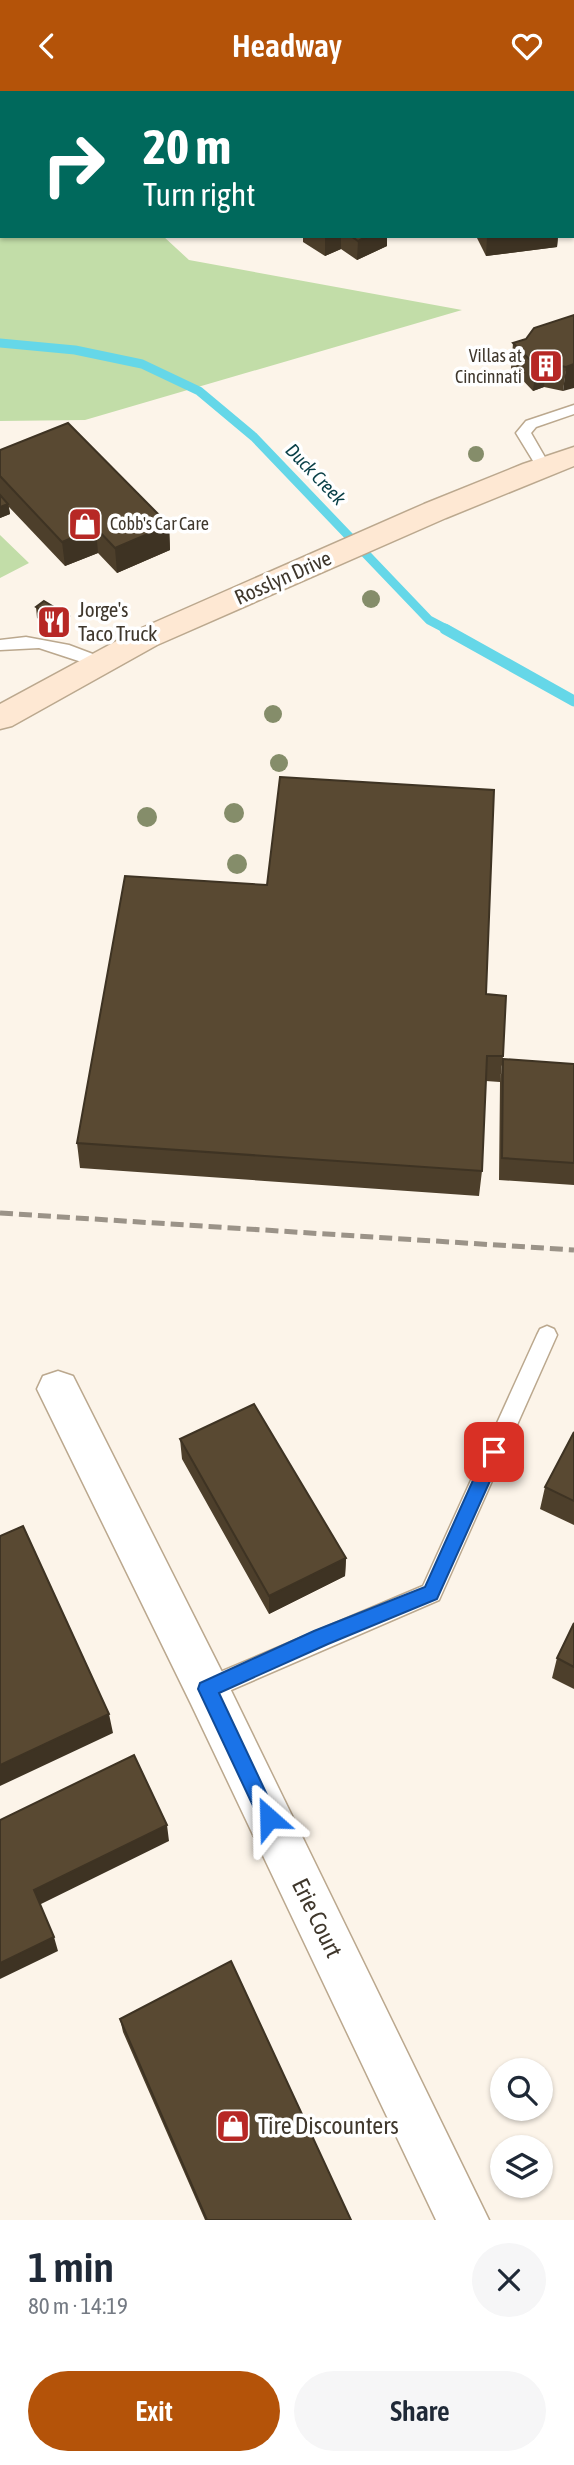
<!DOCTYPE html>
<meta charset="utf-8">
<style>
:root{--surface:#fff;--page:#f6f6f7;--text:#1f2937;--muted:#747a83;--accent:#b45309}
body{margin:0;font-family:"Asap Condensed",sans-serif;background:var(--page);color:var(--text);height:100vh;display:flex;flex-direction:column;font-size:26px;white-space:nowrap}
*{box-sizing:border-box;margin:0}
p{font-size:23px;color:var(--muted)}
.icon{flex:none;width:38px;height:38px;fill:none;stroke:currentColor;stroke-width:2;stroke-linecap:round;stroke-linejoin:round}
.map{position:relative;height:2129px;overflow:hidden}
.sheet{display:flex;flex-direction:column;background:var(--surface);flex:1}
.sheet>*{flex:none}
.top-card{position:absolute;left:0px;top:0px;width:574px;height:147px;box-shadow:0 2px 5px #0004;background:#00695c;color:#fff;overflow:hidden}
.buttons{position:absolute;left:490px;top:1967px;display:grid;gap:14px}
.buttons a{display:grid;place-items:center;width:63px;height:63px;border-radius:50%;background:var(--surface);box-shadow:0 2px 5px #0004;font-size:35px}
.pin{position:absolute;display:grid;place-items:center;width:60px;height:60px;color:#fff;margin:-30px;border-radius:14px;box-shadow:0 4px 10px #0006}
.me{position:absolute;width:77px;margin:-38px;rotate:335deg;stroke-linejoin:round;filter:drop-shadow(0 0 5px #0008)}
.turn{display:flex;align-items:center;gap:24px;height:147px;padding:0 28px;font-size:32px}
.turn .icon{width:91px;height:91px;stroke-width:2.5}
.turn b{display:block;font-size:49px;line-height:60px}
.round{display:grid;place-items:center;flex:none;width:74px;height:74px;border-radius:37px;background:var(--page)}
.summary{display:flex;align-items:center;justify-content:space-between;height:119px;padding:0 28px}
h1{font-size:42px;font-weight:600;line-height:52px}
.primary-button{display:flex;gap:14px;margin-top:auto;padding:14px 28px}
.primary-button a{flex:1;height:80px;border-radius:42px;background:var(--accent);color:#fff;font-size:28px;font-weight:600;line-height:80px;text-align:center}
.primary-button a+a{background:var(--page);color:var(--text)}
header{display:flex;justify-content:space-between;align-items:center;height:91px;padding:0 28px;background:var(--accent);color:#fff;font-size:32px;font-weight:600}
.map>svg:first-child{display:block}
.green{fill:#c2dda8}
.lines{fill:none;stroke-linecap:round;stroke-linejoin:round}
.stream-far1{stroke:#65d7e8;stroke-width:9}
.stream{stroke:#65d7e8;stroke-width:11}
.lane-casing{stroke:#bba88e;stroke-width:3}
.street-casing{stroke:#bba88e;stroke-width:3}
.secondary-casing{stroke:#bba88e;stroke-width:3}
.lane{fill:#fff;fill-rule:evenodd}
.street{fill:#fff;fill-rule:evenodd}
.secondary{fill:#fee8d3;fill-rule:evenodd}
.rail{stroke:#9b9388;stroke-width:5;stroke-dasharray:13 6;stroke-linecap:butt}
.tree{fill:#858d6a}
.wall{fill:#4d3f2b}
.shaded-wall{fill:#3e3323}
.building{fill:#594932;stroke:#3e3323;stroke-width:2}
.route{fill:#1a73e8;stroke:#114b97;stroke-width:2}
.labels{text-anchor:middle;stroke-width:7;stroke-linejoin:round;paint-order:stroke}
.far-poi-label{font-size:18px;fill:#3f372c;stroke:#fff;text-anchor:end}
.far-water-label{font-size:19px;font-style:italic;fill:#073e46;stroke:#fff}
.street-label{font-size:21px;fill:#3f372c;stroke:#fff}
.poi-label{font-size:21px;fill:#3f372c;stroke:#fff;text-anchor:start}
.near-street-label{font-size:24px;fill:#3f372c;stroke:#fff}
.near-poi-label{font-size:24px;fill:#3f372c;stroke:#fff;text-anchor:start}
</style>
<header><svg class="icon" aria-label="back" viewBox="0 0 24 24"><path d="M15 5l-7 7 7 7"/></svg>Headway<svg class="icon" aria-label="heart" viewBox="0 0 24 24"><path d="M12 20l-8-8c-3-5 5-10 8-4 3-6 11-1 8 4z"/></svg></header>
<div class="map">
<svg width="574" height="2129" viewBox="0 0 574 2129">
<rect width="100%" height="100%" fill="#fcf4e9"/>
<path class="green" d="M0,126L2,145H163L189,169L462,219L85,329L0,330Z
M0,444L29,472L0,487Z"/>
<g class="lines">
<path class="stream-far1" d="M0,252L75,259L142,273L199,300L254,346L429,529L448,539"/>
<path class="stream" d="M445,538L574,610"/>
<g class="lane-casing">
<path id="lane" d="M574,314V323L536,336L531,342L550,375L548,378H538L516,342L526,330Z
M26,546L69,554L106,568L108,572L100,577L39,557L0,559V549Z
M547,1235L554,1238L557,1244L439,1509L215,1606L207,1609L199,1606L196,1598L199,1590L423,1495L537,1244L540,1238Z"/>
</g>
<g class="street-casing">
<path id="street" d="M338,0H392L393,2H339Z
M423,0H448L449,2H424Z
M58,1280L73,1285L223,1583L489,2129H436L191,1613L37,1298L43,1285Z"/>
</g>
<g class="secondary-casing">
<path id="secondary" d="M574,356V375L446,427L157,554L12,635L0,638V613L135,540L424,413L523,373Z"/>
</g>
<use href="#lane" class="lane"/>
<use href="#street" class="street"/>
<use href="#secondary" class="secondary"/>
<path class="rail" d="M0,1122L574,1159"/>
</g>
<g class="tree">
<circle cx="476" cy="363" r="8"/>
<circle cx="371" cy="508" r="9"/>
<circle cx="273" cy="623" r="9"/>
<circle cx="279" cy="672" r="9"/>
<circle cx="234" cy="722" r="10"/>
<circle cx="147" cy="726" r="10"/>
<circle cx="237" cy="773" r="10"/>
</g>
<path class="wall" d="M86,0H138L137,2H86Z
M158,0H213L212,2H157Z
M552,0H574V27L572,25V2H552Z
M303,145H387V155L357,169L341,158L325,165L303,151Z
M476,145H558L557,156L486,165Z
M574,224L563,300L544,296L533,300L511,277L513,252L526,248Z
M0,359L169,434L170,459L117,482L98,462L65,475L9,416L10,423L0,427Z
M36,516L69,525L70,536L62,542L37,527Z
M486,903L503,965L500,991L486,990L482,1080L479,1105L80,1077L77,1052Z
M503,968L574,973V1094L499,1089L500,991Z
M574,1341V1434L540,1418L545,1396Z
M180,1348L346,1467L345,1485L269,1523L182,1368Z
M574,1532V1598L552,1587L557,1567Z
M120,1928L351,2129H205L123,1941Z"/>
<path class="shaded-wall" d="M328,145H341V158L325,165V147Z
M368,145H387V155L357,169L358,150Z
M494,145H558L557,156L486,165L487,146Z
M546,272L544,296L533,300L536,275Z
M574,273V297L563,300L566,276Z
M8,413L10,423L0,427V416Z
M169,434L170,459L117,482L115,457Z
M96,437L98,462L65,475L62,451Z
M69,525L70,536L62,542L61,531Z
M346,1467L345,1485L269,1523V1505Z
M109,1623L113,1642L0,1695V1674Z
M167,1734L169,1750L39,1814L34,1799Z
M54,1846L58,1860L0,1888V1872Z"/>
<path class="building" d="M158,0H206L157,1Z
M259,0H272L283,2H258Z
M529,0H538L540,2H521Z
M564,0H574V7L572,5V2H567Z
M351,145H368L358,150Z
M574,224V273L566,276L546,272L536,275L513,252L526,248L534,237Z
M68,332L169,434L115,457L96,437L62,451L0,385V359Z
M0,404L8,413L0,416Z
M44,510L69,525L61,531L36,516Z
M280,686L494,699L486,903L506,905L503,965H487L482,1080L77,1052L125,785L267,794Z
M503,968L574,973V1072L502,1067Z
M254,1313L346,1467L269,1505L180,1348Z
M574,1341V1410L545,1396Z
M23,1435L109,1623L0,1674V1445Z
M574,1532V1576L557,1567Z
M134,1664L167,1734L34,1799L54,1846L0,1872V1729Z
M231,1870L351,2129H207L120,1928Z"/>
<path class="route" d="M494,1353L500,1356L503,1361L437,1508L328,1553L219,1602L278,1727L276,1734L269,1737L262,1734L198,1598L200,1592L314,1540L425,1496L488,1356Z"/>
<defs>
<g id="building-square" transform="scale(1.75)"><rect x="-9" y="-9" width="18" height="18" rx="4" fill="#b72825" stroke="#fff"/><path d="M-4-6H4V6H1V3H-1V6H-4ZM-2.5-4.3h1.7v1.8h-1.7ZM.8-4.3h1.7v1.8H.8ZM-2.5-1h1.7V.8h-1.7ZM.8-1h1.7V.8H.8Z" fill="#fff"/></g>
<g id="shop-square" transform="scale(1.75)"><rect x="-9" y="-9" width="18" height="18" rx="4" fill="#b72825" stroke="#fff"/><path d="M-5-2.5h2.3a2.7 3.5 0 0 1 5.4 0H5L5.5 6h-11ZM-1.5-2.5h3a1.5 2.3 0 0 0-3 0Z" fill="#fff"/></g>
<g id="restaurant-square" transform="scale(1.75)"><rect x="-9" y="-9" width="18" height="18" rx="4" fill="#b72825" stroke="#fff"/><path d="M-5-6h1v4h1v-4h1v4h1v-4h1v5L-1.5 .5V6h-2V.5L-5-1ZM5-6V6H3V1.5H1.5Q1.5-4 5-6Z" fill="#fff"/></g>
</defs>
<g fill-rule="evenodd">
<use href="#building-square" x="546" y="275"/>
<use href="#shop-square" x="85" y="433"/>
<use href="#restaurant-square" x="54" y="531"/>
<use href="#shop-square" x="233" y="2035"/>
</g>
<g class="labels">
<g class="far-poi-label">
<text x="522" y="271">Villas at<tspan x="522" dy="21">Cincinnati</tspan></text>
<text x="110" y="439" text-anchor="start">Cobb's Car Care</text>
</g>
<g class="far-water-label">
<text transform="translate(316 383) rotate(46)" y="7">Duck Creek</text>
</g>
<g class="street-label">
<text transform="translate(283 487) rotate(-24)" y="7">Rosslyn Drive</text>
</g>
<g class="poi-label">
<text x="78" y="526">Jorge's<tspan x="78" dy="24">Taco Truck</tspan></text>
</g>
<g class="near-street-label">
<text transform="translate(317 1827) rotate(64)" y="8">Erie Court</text>
</g>
<g class="near-poi-label">
<text x="258" y="2043">Tire Discounters</text>
</g>
</g>
</svg>
<div class="buttons">
<a><svg class="icon" aria-label="search" viewBox="0 0 24 24"><circle cx="10" cy="10" r="6"/><path d="M15 15l6 6"/></svg></a>
<a><svg class="icon" aria-label="layers" viewBox="0 0 24 24"><path d="M12 4l9 5-9 5-9-5zM3 14l9 5 9-5"/></svg></a>
</div>
<div class="pin" style="left:494px;top:1361px;background:#d93025"><svg class="icon" aria-label="arrive" viewBox="0 0 24 24"><path d="M6 21V4h12l-3 4 3 4H6"/></svg></div>
<svg class="me" style="left:269px;top:1727px" viewBox="-20 -20 40 40"><path d="M0-17L14 15 0 8-14 15z" fill="#1a73e8" stroke="#fff" stroke-width="4"/></svg>
<div class="top-card">
<div class="turn"><svg class="icon" aria-label="right" viewBox="0 0 24 24"><path d="M7 20v-9h11M14 6l5 5-5 5"/></svg><div><b>20 m</b>Turn right</div></div>
</div>
</div>
<section class="sheet">
<div class="summary"><div><h1>1 min</h1><p>80 m · 14:19</p></div><a class="round"><svg class="icon" aria-label="close" viewBox="0 0 24 24"><path d="M6 6l12 12M18 6L6 18"/></svg></a></div>
<div class="primary-button"><a>Exit</a><a>Share</a></div>
</section>
